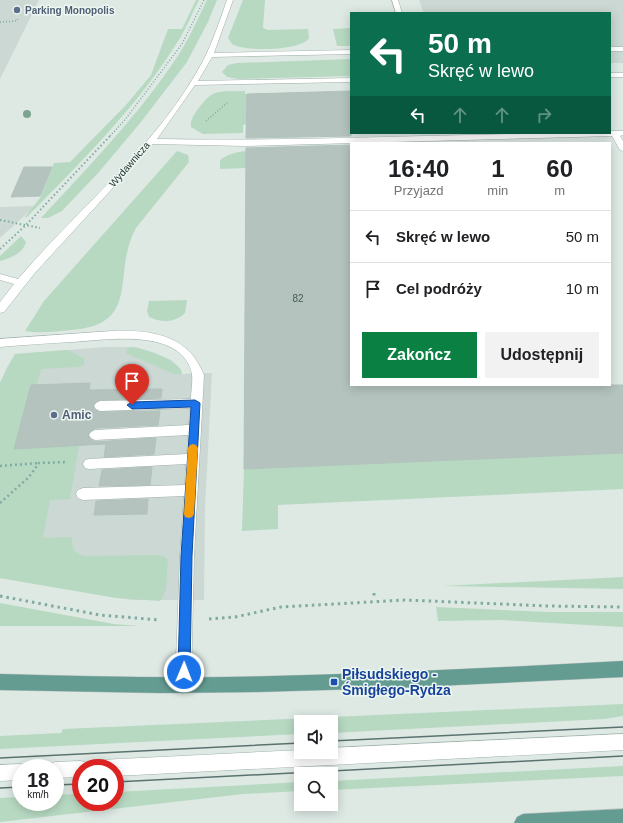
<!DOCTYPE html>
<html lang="pl">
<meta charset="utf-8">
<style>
:root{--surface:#fff;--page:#f2f2f2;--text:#202124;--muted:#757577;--line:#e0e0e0;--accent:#0b8043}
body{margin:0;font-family:Arial,sans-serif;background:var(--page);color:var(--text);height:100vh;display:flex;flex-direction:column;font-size:15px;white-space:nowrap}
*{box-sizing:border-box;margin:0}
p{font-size:13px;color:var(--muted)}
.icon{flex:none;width:22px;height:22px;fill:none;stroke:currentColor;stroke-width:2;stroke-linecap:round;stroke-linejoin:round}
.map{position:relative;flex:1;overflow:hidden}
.side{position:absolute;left:350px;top:142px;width:261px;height:244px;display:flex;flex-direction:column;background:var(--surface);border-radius:0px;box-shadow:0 2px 10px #0003}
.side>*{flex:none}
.guide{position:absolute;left:350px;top:12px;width:261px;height:122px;border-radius:0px;box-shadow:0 2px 10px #0003;background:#0b6e4f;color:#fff;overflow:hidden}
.fabs{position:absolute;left:294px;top:715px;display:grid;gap:8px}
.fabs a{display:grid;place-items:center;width:44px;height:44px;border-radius:0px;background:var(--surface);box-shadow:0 2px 10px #0003;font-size:20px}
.speed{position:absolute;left:12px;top:759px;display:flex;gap:8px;font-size:20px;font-weight:700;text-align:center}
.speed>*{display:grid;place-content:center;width:52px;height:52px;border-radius:50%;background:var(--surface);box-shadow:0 2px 10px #0003;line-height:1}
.speed small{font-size:10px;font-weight:400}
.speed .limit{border:6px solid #d22;background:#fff;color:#111}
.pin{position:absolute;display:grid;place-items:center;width:34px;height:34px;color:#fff;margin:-41px -17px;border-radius:50% 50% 50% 0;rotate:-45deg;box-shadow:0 0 4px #0007}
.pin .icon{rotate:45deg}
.me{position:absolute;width:44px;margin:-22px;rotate:1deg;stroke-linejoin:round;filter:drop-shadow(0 0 3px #0008)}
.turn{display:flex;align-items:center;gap:14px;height:84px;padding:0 12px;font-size:18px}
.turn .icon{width:52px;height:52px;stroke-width:2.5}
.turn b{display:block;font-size:28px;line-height:34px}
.lanes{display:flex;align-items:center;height:38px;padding:0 12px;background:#0003;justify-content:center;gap:20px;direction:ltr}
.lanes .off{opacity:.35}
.eta{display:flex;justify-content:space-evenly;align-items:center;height:68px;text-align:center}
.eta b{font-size:24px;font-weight:800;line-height:28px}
.action{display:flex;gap:8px;margin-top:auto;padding:8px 12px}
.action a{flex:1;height:46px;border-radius:0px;background:var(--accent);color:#fff;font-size:16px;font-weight:800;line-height:46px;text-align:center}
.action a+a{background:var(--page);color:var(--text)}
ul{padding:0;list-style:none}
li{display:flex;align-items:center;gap:12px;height:52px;padding:0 12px;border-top:1px solid var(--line)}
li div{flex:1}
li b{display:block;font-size:15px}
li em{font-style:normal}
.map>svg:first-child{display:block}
.built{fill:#ccd8d3}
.green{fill:#b7d9c2}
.building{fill:#b4c3be;stroke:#b1c2bc}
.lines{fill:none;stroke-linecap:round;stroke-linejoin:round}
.minor-casing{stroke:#a1b0ab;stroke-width:1}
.major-casing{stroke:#bcc3c2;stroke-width:1}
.path-far3{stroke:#80aba0;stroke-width:1.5;stroke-dasharray:1 2;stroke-linecap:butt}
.path-far2{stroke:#80aba0;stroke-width:2;stroke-dasharray:1.5 2.5;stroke-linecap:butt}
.path-far1{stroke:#80aba0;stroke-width:2.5;stroke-dasharray:2 3;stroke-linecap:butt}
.path{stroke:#80aba0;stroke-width:3;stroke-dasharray:2.5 4;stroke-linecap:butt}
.minor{fill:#fff;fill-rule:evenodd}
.major{fill:#649c91;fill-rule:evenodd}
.tram{stroke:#5a736e;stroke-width:1.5}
.tree{fill:#7da48e}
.route{fill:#1a73e8;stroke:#114b97}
.slow{fill:#f59e0b}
.service-dot{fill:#5c6f8a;stroke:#eef6f2;stroke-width:1.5}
.transit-dot{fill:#1a4fb4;stroke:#eef6f2;stroke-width:1.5}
.labels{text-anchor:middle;stroke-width:3;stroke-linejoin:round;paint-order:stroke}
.far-service-label{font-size:10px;font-weight:bold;fill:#4e5e75;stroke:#eef6f2;text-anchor:start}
.far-street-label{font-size:10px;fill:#203732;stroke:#eef6f2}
.number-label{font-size:10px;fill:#455a55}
.service-label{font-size:12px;font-weight:bold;fill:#4e5e75;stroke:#eef6f2;text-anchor:start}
.near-transit-label{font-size:14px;font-weight:bold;fill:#164399;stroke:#eef6f2;text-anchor:start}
</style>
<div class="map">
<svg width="623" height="823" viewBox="0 0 623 823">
<rect width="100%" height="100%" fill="#dee9e4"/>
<path class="built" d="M0,0H39L0,79Z
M419,0H623V63H610V13H424Z
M35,206L0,238V207Z
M107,347H136L171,360L181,369L182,374L212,373L205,508L204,600H131L0,578V383L7,367L15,354Z"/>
<path class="green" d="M196,0H199C191,15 185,32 175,46C134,110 80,163 27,217H25L40,198L54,163L70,162L126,105L151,75L168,29H182Z
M207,0H217L208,22L187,62L141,122L99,172L62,211L48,218H41C89,166 140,114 179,54C190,37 198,18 207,0Z
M243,0H265L263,28L268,30L308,29L309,38C301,51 245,52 232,44L228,38Z
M351,28V46H337L333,29Z
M351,59V76L238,79L227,77L222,72L228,65L237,63Z
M245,91V94H247L246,124L243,125V133L203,134L191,127C190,119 194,115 198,109C214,87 219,92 245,91Z
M177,151L188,155L189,162L136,228C111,272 143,325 71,330C57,331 40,334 25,331L44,301Z
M246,151V168L220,169V160C228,154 236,152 246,151Z
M21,236L26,242C23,254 10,258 0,261V256Z
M187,300L185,313C174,323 162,323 149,317L147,311L149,301Z
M131,347C145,348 180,360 182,374H174L126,353L127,349Z
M68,350L84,358V365L79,367L41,369L37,385H31L15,448L79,446L70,499L50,500L43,538L72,537C71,547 74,554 85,556L158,555L165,557L168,561L166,589L162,599L160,601L116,598L0,578V383L15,354Z
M623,453V489L278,505V529L242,531L244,469Z
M623,577V589L442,586Z
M0,603L114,624L139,626H0Z
M436,607L549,612H623V627L500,620L438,621Z
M623,704V716L604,719L331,733V722H301V734L0,749V736L61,733L63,729Z
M623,766V776L331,790V781Z
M301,782V791L243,794L0,822V798L21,797V802H55V795L81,794V802H115V792Z"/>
<path class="building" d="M351,91V136L246,138L247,94Z
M351,145V385H623V453L244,469L246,148Z
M24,167H52L40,196L11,197Z
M90,383L89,390L162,389L161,398L100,400L93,405L95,410L100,412L160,411L158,425L95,428L88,434L90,439L95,442L156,438L154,454L104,457L106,444L14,449L31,385Z
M152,467L150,485L99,486L102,470Z
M148,499L147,514L94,515L96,501Z"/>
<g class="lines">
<g class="minor-casing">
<path id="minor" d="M227,0H233L214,53L351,50V54L212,57L198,81L351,78V82L195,85L157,139C308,142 459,133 610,133V131H623V135L620,136L623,141V151L620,150L612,136L246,146L153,144L34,274L4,312L0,313V302L14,284L0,280V274L18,279C80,206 159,145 204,59C213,41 220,20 227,0Z
M392,0H398L402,13H396Z
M610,47H623V51H610Z
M610,73H623V77H610Z
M112,331C151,330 188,334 204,375L194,556L191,685L189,691L183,693L177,691L175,685L180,556L184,496L83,500L78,498L76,494L78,490L83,488L185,485L186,464L89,469L85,468L83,464L85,460L89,459L187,454L188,435L95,440L91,438L89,435L91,432L95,430L189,425L190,408L100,411L96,409L94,406L96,403L100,401L191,399C191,391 193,382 192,374C182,327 106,340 73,342C49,343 24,345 0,347V339Z
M623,734V750L115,776V768H92L94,762L100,760L301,750V752H331V748Z
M81,761L87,763L89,768H81V777L55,778V768H47L49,764L55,762Z
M21,764L27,766L28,768H21V780L0,781V765Z"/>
</g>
<g class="major-casing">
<path id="major" d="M623,661V677L394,688L257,692L161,693L0,690V674C75,676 150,678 226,677C358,675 491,668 623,661Z
M623,809V823H514L517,817L523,814Z"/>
</g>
<path class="path-far3" d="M0,22L17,21L18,18
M206,121L228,102
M110,136L124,121L182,44L204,0"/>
<path class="path-far2" d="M0,220L40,228
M0,249L26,225L111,135"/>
<path class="path-far1" d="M0,466L39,463
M0,503L29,477L39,463L68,462"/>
<path class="path" d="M374,593V598
M0,596L100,615L160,620
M209,619L235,617L281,607L405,600L548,606L623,607"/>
<use href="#minor" class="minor"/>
<use href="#major" class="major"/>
<path class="tram" d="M331,741L623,727
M0,758L301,743
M115,782L623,756
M55,785L81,784
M0,788L21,787"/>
</g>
<circle class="tree" cx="27" cy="114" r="4"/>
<path class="route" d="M195,400L200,403L192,556L190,672L188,676L184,678L180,676L178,672L181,556L191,407L132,409L127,405L132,402Z"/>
<path class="slow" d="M193,444L196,445L198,448L194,514L192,517L189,518L185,517L184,514L188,448L190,445Z"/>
<g class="service-dot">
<circle cx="17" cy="10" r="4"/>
<circle cx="54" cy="415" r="4"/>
</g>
<rect class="transit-dot" x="330" y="678" width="8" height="8" rx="2"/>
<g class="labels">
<g class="far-service-label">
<text x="25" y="14">Parking Monopolis</text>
</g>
<g class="far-street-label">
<text transform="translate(129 164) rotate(-49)" y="4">Wydawnicza</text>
</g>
<g class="number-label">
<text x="298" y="302">82</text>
</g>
<g class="service-label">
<text x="62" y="419">Amic</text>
</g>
<g class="near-transit-label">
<text x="342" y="679">Piłsudskiego -<tspan x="342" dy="16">Śmigłego-Rydza</tspan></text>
</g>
</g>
</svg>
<div class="fabs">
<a><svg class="icon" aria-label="sound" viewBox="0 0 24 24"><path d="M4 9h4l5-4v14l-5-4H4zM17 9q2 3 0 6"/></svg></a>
<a><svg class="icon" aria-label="search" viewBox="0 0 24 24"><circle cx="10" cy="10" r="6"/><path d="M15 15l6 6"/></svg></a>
</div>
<div class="speed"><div>18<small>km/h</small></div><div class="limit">20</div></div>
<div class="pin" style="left:132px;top:405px;background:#d93025"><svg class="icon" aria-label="arrive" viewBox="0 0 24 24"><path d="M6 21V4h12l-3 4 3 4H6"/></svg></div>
<svg class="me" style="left:184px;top:672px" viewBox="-20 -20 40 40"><circle r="17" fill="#1a73e8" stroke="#fff" stroke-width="3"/><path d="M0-11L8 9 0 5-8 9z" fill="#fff"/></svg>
<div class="guide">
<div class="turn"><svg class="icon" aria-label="left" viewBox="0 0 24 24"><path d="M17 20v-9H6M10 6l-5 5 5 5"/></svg><div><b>50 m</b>Skręć w lewo</div></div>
<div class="lanes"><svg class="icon" aria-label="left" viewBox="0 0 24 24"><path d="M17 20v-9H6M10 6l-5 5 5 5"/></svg><svg class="icon off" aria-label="ahead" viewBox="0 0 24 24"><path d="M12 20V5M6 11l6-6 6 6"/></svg><svg class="icon off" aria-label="ahead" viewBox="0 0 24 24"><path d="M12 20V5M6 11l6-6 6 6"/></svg><svg class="icon off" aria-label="right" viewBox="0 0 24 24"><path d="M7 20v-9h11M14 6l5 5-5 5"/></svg></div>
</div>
<section class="side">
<div class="eta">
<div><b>16:40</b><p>Przyjazd</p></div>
<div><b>1</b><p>min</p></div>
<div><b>60</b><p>m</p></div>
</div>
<ul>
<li><svg class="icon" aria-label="left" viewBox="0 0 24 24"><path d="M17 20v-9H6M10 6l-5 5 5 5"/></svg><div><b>Skręć w lewo</b></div><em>50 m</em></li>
<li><svg class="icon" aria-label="arrive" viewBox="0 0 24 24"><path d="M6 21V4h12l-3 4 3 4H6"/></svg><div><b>Cel podróży</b></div><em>10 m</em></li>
</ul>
<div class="action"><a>Zakończ</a><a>Udostępnij</a></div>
</section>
</div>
